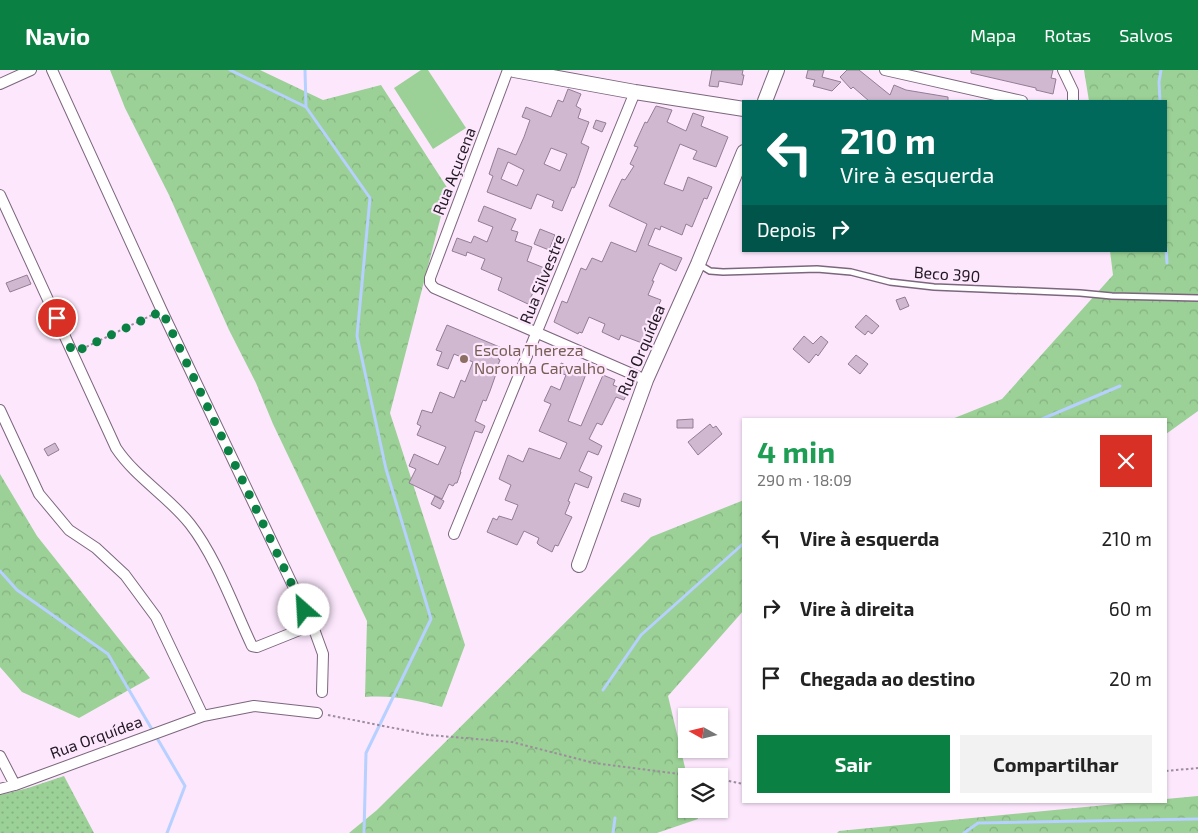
<!DOCTYPE html>
<html lang="pt">
<meta charset="utf-8">
<style>
:root{--surface:#fff;--page:#f2f2f2;--text:#222;--muted:#767676;--accent:#0b8043}
body{margin:0;font-family:"Exo 2",sans-serif;background:var(--page);color:var(--text);height:100vh;display:flex;flex-direction:column;font-size:19px;white-space:nowrap}
*{box-sizing:border-box;margin:0}
p{font-size:16px;color:var(--muted)}
.icon{flex:none;width:28px;height:28px;fill:none;stroke:currentColor;stroke-width:2;stroke-linecap:round;stroke-linejoin:round}
.map{position:relative;flex:1;overflow:hidden}
.drawer{position:absolute;left:742px;top:348px;width:425px;height:385px;display:flex;flex-direction:column;background:var(--surface);border-radius:0px;box-shadow:0 1px 4px #0004}
.drawer>*{flex:none}
.banner{position:absolute;left:742px;top:30px;width:425px;height:152px;border-radius:0px;box-shadow:0 1px 4px #0004;background:#00695c;color:#fff;overflow:hidden}
.needle{width:32px;rotate:278deg}
.tools{position:absolute;left:678px;top:638px;display:grid;gap:10px}
.tools a{display:grid;place-items:center;width:50px;height:50px;border-radius:0px;background:var(--surface);box-shadow:0 1px 4px #0004;font-size:25px}
.pin{position:absolute;display:grid;place-items:center;width:42px;height:42px;color:#fff;margin:-21px;border:2px solid #fff;border-radius:50%;box-shadow:0 1px 5px #0007}
.me{position:absolute;width:55px;margin:-28px;rotate:334deg;stroke-linejoin:round;filter:drop-shadow(0 0 4px #0008)}
.turn{display:flex;align-items:center;gap:18px;height:105px;padding:0 15px;font-size:22px}
.turn .icon{width:65px;height:65px;stroke-width:2.5}
.turn b{display:block;font-size:35px;line-height:42px}
.then{display:flex;align-items:center;height:48px;padding:0 15px;background:#0003;gap:10px;font-size:19px}
.round{display:grid;place-items:center;flex:none;width:52px;height:52px;border-radius:0px;background:var(--page)}
.headline{display:flex;align-items:center;justify-content:space-between;height:85px;padding:0 15px}
h1{font-size:30px;font-weight:700;line-height:38px;color:#1e9e55}
.button{display:flex;gap:10px;margin-top:auto;padding:10px 15px}
.button a{flex:1;height:58px;border-radius:0px;background:var(--accent);color:#fff;font-size:20px;font-weight:700;line-height:58px;text-align:center}
.button a+a{background:var(--page);color:var(--text)}
ul{padding:0;list-style:none}
li{display:flex;align-items:center;gap:15px;height:70px;padding:0 15px}
li div{flex:1}
li b{display:block;font-size:19px}
li em{font-style:normal}
header{display:flex;align-items:center;gap:30px;box-sizing:border-box;height:70px;padding:0 25px;background:var(--accent);color:#fff}
header strong{font-size:24px}
nav{display:flex;gap:28px;margin-inline-start:auto;font-size:18px}
.map>svg:first-child{display:block}
.green{fill:url(#green-dots)}
.forest{fill:url(#forest-crowns)}
.pitch{fill:#9bd096}
.lines{fill:none;stroke-linecap:round;stroke-linejoin:round}
.stream{stroke:#b6d0ff;stroke-width:3}
.building{fill:#d0b8d1;stroke:#937d95;fill-rule:evenodd}
.lane-casing{stroke:#7c667d;stroke-width:8}
.street-casing{stroke:#7c667d;stroke-width:12}
.secondary-casing{stroke:#7c667d;stroke-width:16}
.path{stroke:#9d8d9e;stroke-width:2;stroke-dasharray:2.5 2.5;stroke-linecap:butt}
.lane{stroke:#fff;stroke-width:5}
.street{stroke:#fff;stroke-width:10}
.secondary{stroke:#fff;stroke-width:14}
.route{stroke:#0b8043;stroke-width:9;stroke-dasharray:0 16.2}
.education-dot{fill:#8d6e63;stroke:#fce7fd;stroke-width:2}
.labels{text-anchor:middle;stroke-width:4.5;stroke-linejoin:round;paint-order:stroke}
.street-label{font-size:16px;fill:#221923;stroke:#fce7fd}
.education-label{font-size:16px;fill:#785e54;stroke:#fce7fd;text-anchor:start}
</style>
<header>
<strong>Navio</strong>
<nav><a>Mapa</a><a>Rotas</a><a>Salvos</a></nav>
</header>
<div class="map">
<svg width="1198" height="763" viewBox="0 0 1198 763">
<defs>
<pattern id="green-dots" width="8" height="8" patternUnits="userSpaceOnUse" patternTransform="scale(1.25)"><rect width="8" height="8" fill="#9bd096"/><path d="M2 2h.1M6 6h.1" fill="none" stroke="#85b281" stroke-width="1.8" stroke-linecap="round"/></pattern>
<pattern id="forest-crowns" width="20" height="18" patternUnits="userSpaceOnUse" patternTransform="scale(1.25)"><rect width="20" height="18" fill="#9bd096"/><path d="M2 6a3 3 0 1 1 6 0M12 15a3 3 0 1 1 6 0" fill="none" stroke="#85b281"/></pattern>
</defs>
<rect width="100%" height="100%" fill="#fce7fd"/>
<path class="green" d="M64,706L94,763H0V725L28,718Z"/>
<path class="forest" d="M110,0H260L323,30L381,15L448,119L390,343L465,575L442,637C414,630 394,625 365,627L367,551L273,354L256,313L229,260L169,125L125,38Z
M1084,0H1198V341L1166,364V349H952L1002,329L1113,205L1110,181H1166V31H1089Z
M0,404L37,466L150,608L79,648L22,622L0,597Z
M744,430V540L668,626L687,706L686,739H695L698,749L657,763H349L377,740L651,467Z
M1198,726V763H837L839,761L1147,731H1166V729Z"/>
<path class="pitch" d="M421,0H428L466,58L433,79L394,18Z"/>
<g class="lines">
<path class="stream" d="M230,0L306,37
M305,0L306,37L370,128L357,266L386,399L431,549L366,683L364,763
M1160,31L1159,12L1161,0
M1166,178L1167,193
M1042,349L1120,316
M0,501L17,520L108,584L185,716L167,763
M603,620L641,565L744,473
M613,763L615,748
M964,763L978,753L1198,749"/>
</g>
<path class="building" d="M712,0H743L742,5H744L742,15L719,11L718,17L709,16Z
M808,0H824L822,7L841,12L832,21L813,16L815,10L806,8Z
M847,0H859L890,25L894,15L906,20L948,27V31H869L853,17L851,19L840,7Z
M971,0H1053L1051,8L1056,9L1053,24L1036,20V18L971,3Z
M568,19L581,24L576,36L581,39L578,48L589,52L581,73L589,77L576,114L574,118L572,117L562,141L552,137L554,131L537,124L531,139L487,122L493,106L489,104L498,78L516,85L524,67L530,50L522,47L526,37L551,47L558,30L563,32ZM551,78L567,84L560,101L544,94ZM508,92L524,100L517,116L501,109Z
M656,36L672,40L667,52L686,61L693,43L704,47L701,56L728,67L716,97L693,89L697,81L680,74L664,114L683,121L688,107L712,117L707,129L704,128L692,157L686,154L682,165L661,156L660,160L655,158L648,175L682,188L676,201L660,193L652,211H654L648,225L661,230L655,244L660,246L654,257L650,255L642,273L621,265L619,270L602,262L605,254L589,247L582,263L579,262L578,264L554,252L562,231L567,233L581,198L586,200L592,188L602,192L611,172L636,182L647,154L609,136L622,109L625,110L634,96L630,94L638,77L634,76L645,52L647,53Z
M596,50L606,53L602,62L593,58Z
M484,136L516,149L511,160L518,162L515,171L532,177L527,191L547,199L542,212L538,211L528,234L498,220L502,208L481,199L485,189L467,182L466,186L452,181L457,168L471,173L474,166L487,172L493,157L478,151Z
M540,159L555,165L549,180L534,174Z
M27,205L31,214L10,222L6,213Z
M905,227L909,236L900,240L896,230Z
M866,245L879,256L872,264L868,261L865,265L855,257Z
M447,255L502,278L498,289L500,290L495,303L496,304L490,321L486,331L483,330L475,351L485,356L482,363L475,361L460,402H461L457,413H455L453,416L449,414L442,429L409,413L416,399L409,396L414,384L438,395L446,377L417,365L421,356L417,354L422,340L432,343L440,322L454,328L461,310L465,312L473,292L454,284L448,299L437,295L442,282L436,280Z
M804,266L813,274L821,266L828,272L818,286L816,284L809,293L793,279Z
M856,285L868,294L860,304L848,294Z
M561,293L586,304L568,351L581,356L603,305L615,310L613,315L628,321L624,330L616,327L602,355L597,353L589,369L602,376L598,385L588,381L579,401L592,407L588,418L575,413L568,431L570,432L565,444L572,447L558,476L555,475L552,482L539,475L537,473L539,468L524,461L517,475L487,462L493,448L497,450L499,446L512,450L518,435L505,430L511,415L499,409L508,385L523,392L529,378L560,389L567,373L539,361L551,334L544,331L551,316L560,320L566,305L558,302Z
M693,349V358H677V350Z
M710,354L713,358L716,356L722,364L698,385L688,372Z
M55,373L59,380L48,386L44,379Z
M624,423L641,429L639,437L621,431Z
M435,426L444,431L440,439L431,434Z"/>
<g class="lines">
<g class="lane-casing">
<path id="lane" d="M700,195L710,201L723,202L817,199L851,202L890,212L934,217L1080,223L1112,226L1198,228"/>
</g>
<g class="street-casing">
<path id="street" d="M52,0L162,241L315,562L323,584L322,622
M508,0L430,208V213L434,218L646,310
M885,0L1022,31
M1063,0L1073,21V31
M0,14L31,0
M0,125L116,378C136,408 168,426 190,454C216,487 234,538 252,576L257,577L312,555
M0,340L39,424L69,460L96,478L125,505L156,547L203,646
M454,464L635,22
M0,686L15,715
M0,719L15,715L203,646L254,636L317,643"/>
</g>
<g class="secondary-casing">
<path id="secondary" d="M514,0L635,22L744,39
M765,31L777,0
M579,495L646,310L698,194L744,82"/>
</g>
<path class="path" d="M82,279L152,245
M328,645L429,665L512,672L594,693L695,706
M1166,701L1198,698
M719,709L744,714"/>
<use href="#lane" class="lane"/>
<use href="#street" class="street"/>
<use href="#secondary" class="secondary"/>
</g>
<g class="lines">
<path class="route" d="M57,248L73,283L162,241L304,540"/>
</g>
<circle class="education-dot" cx="464" cy="289" r="5"/>
<g class="labels">
<g class="street-label">
<text transform="translate(454 101) rotate(-69)" y="6">Rua Açucena</text>
<text transform="translate(947 204) rotate(4)" y="6">Beco 390</text>
<text transform="translate(542 209) rotate(-68)" y="6">Rua Silvestre</text>
<text transform="translate(641 280) rotate(-67)" y="6">Rua Orquídea</text>
<text transform="translate(96 667) rotate(-20)" y="6">Rua Orquídea</text>
</g>
<g class="education-label">
<text x="474" y="286">Escola Thereza<tspan x="474" dy="18">Noronha Carvalho</tspan></text>
</g>
</g>
</svg>
<div class="tools">
<a><svg class="needle" viewBox="-14 -14 28 28"><path d="M0-13l5 13h-10z" fill="#e53935"/><path d="M0 13l5-13h-10z" fill="#767676"/></svg></a>
<a><svg class="icon" aria-label="layers" viewBox="0 0 24 24"><path d="M12 4l9 5-9 5-9-5zM3 14l9 5 9-5"/></svg></a>
</div>
<div class="pin" style="left:57px;top:248px;background:#d93025"><svg class="icon" aria-label="arrive" viewBox="0 0 24 24"><path d="M6 21V4h12l-3 4 3 4H6"/></svg></div>
<svg class="me" style="left:304px;top:540px" viewBox="-20 -20 40 40"><circle r="19" fill="#fff"/><path d="M0-13L10 11 0 6-10 11z" fill="#0b8043"/></svg>
<div class="banner">
<div class="turn"><svg class="icon" aria-label="left" viewBox="0 0 24 24"><path d="M17 20v-9H6M10 6l-5 5 5 5"/></svg><div><b>210 m</b>Vire à esquerda</div></div>
<div class="then">Depois<svg class="icon" aria-label="right" viewBox="0 0 24 24"><path d="M7 20v-9h11M14 6l5 5-5 5"/></svg></div>
</div>
<section class="drawer">
<div class="headline"><div><h1>4 min</h1><p>290 m · 18:09</p></div><a class="round" style="background:#d93025;color:#fff"><svg class="icon" aria-label="close" viewBox="0 0 24 24"><path d="M6 6l12 12M18 6L6 18"/></svg></a></div>
<ul>
<li><svg class="icon" aria-label="left" viewBox="0 0 24 24"><path d="M17 20v-9H6M10 6l-5 5 5 5"/></svg><div><b>Vire à esquerda</b></div><em>210 m</em></li>
<li><svg class="icon" aria-label="right" viewBox="0 0 24 24"><path d="M7 20v-9h11M14 6l5 5-5 5"/></svg><div><b>Vire à direita</b></div><em>60 m</em></li>
<li><svg class="icon" aria-label="arrive" viewBox="0 0 24 24"><path d="M6 21V4h12l-3 4 3 4H6"/></svg><div><b>Chegada ao destino</b></div><em>20 m</em></li>
</ul>
<div class="button"><a>Sair</a><a>Compartilhar</a></div>
</section>
</div>
